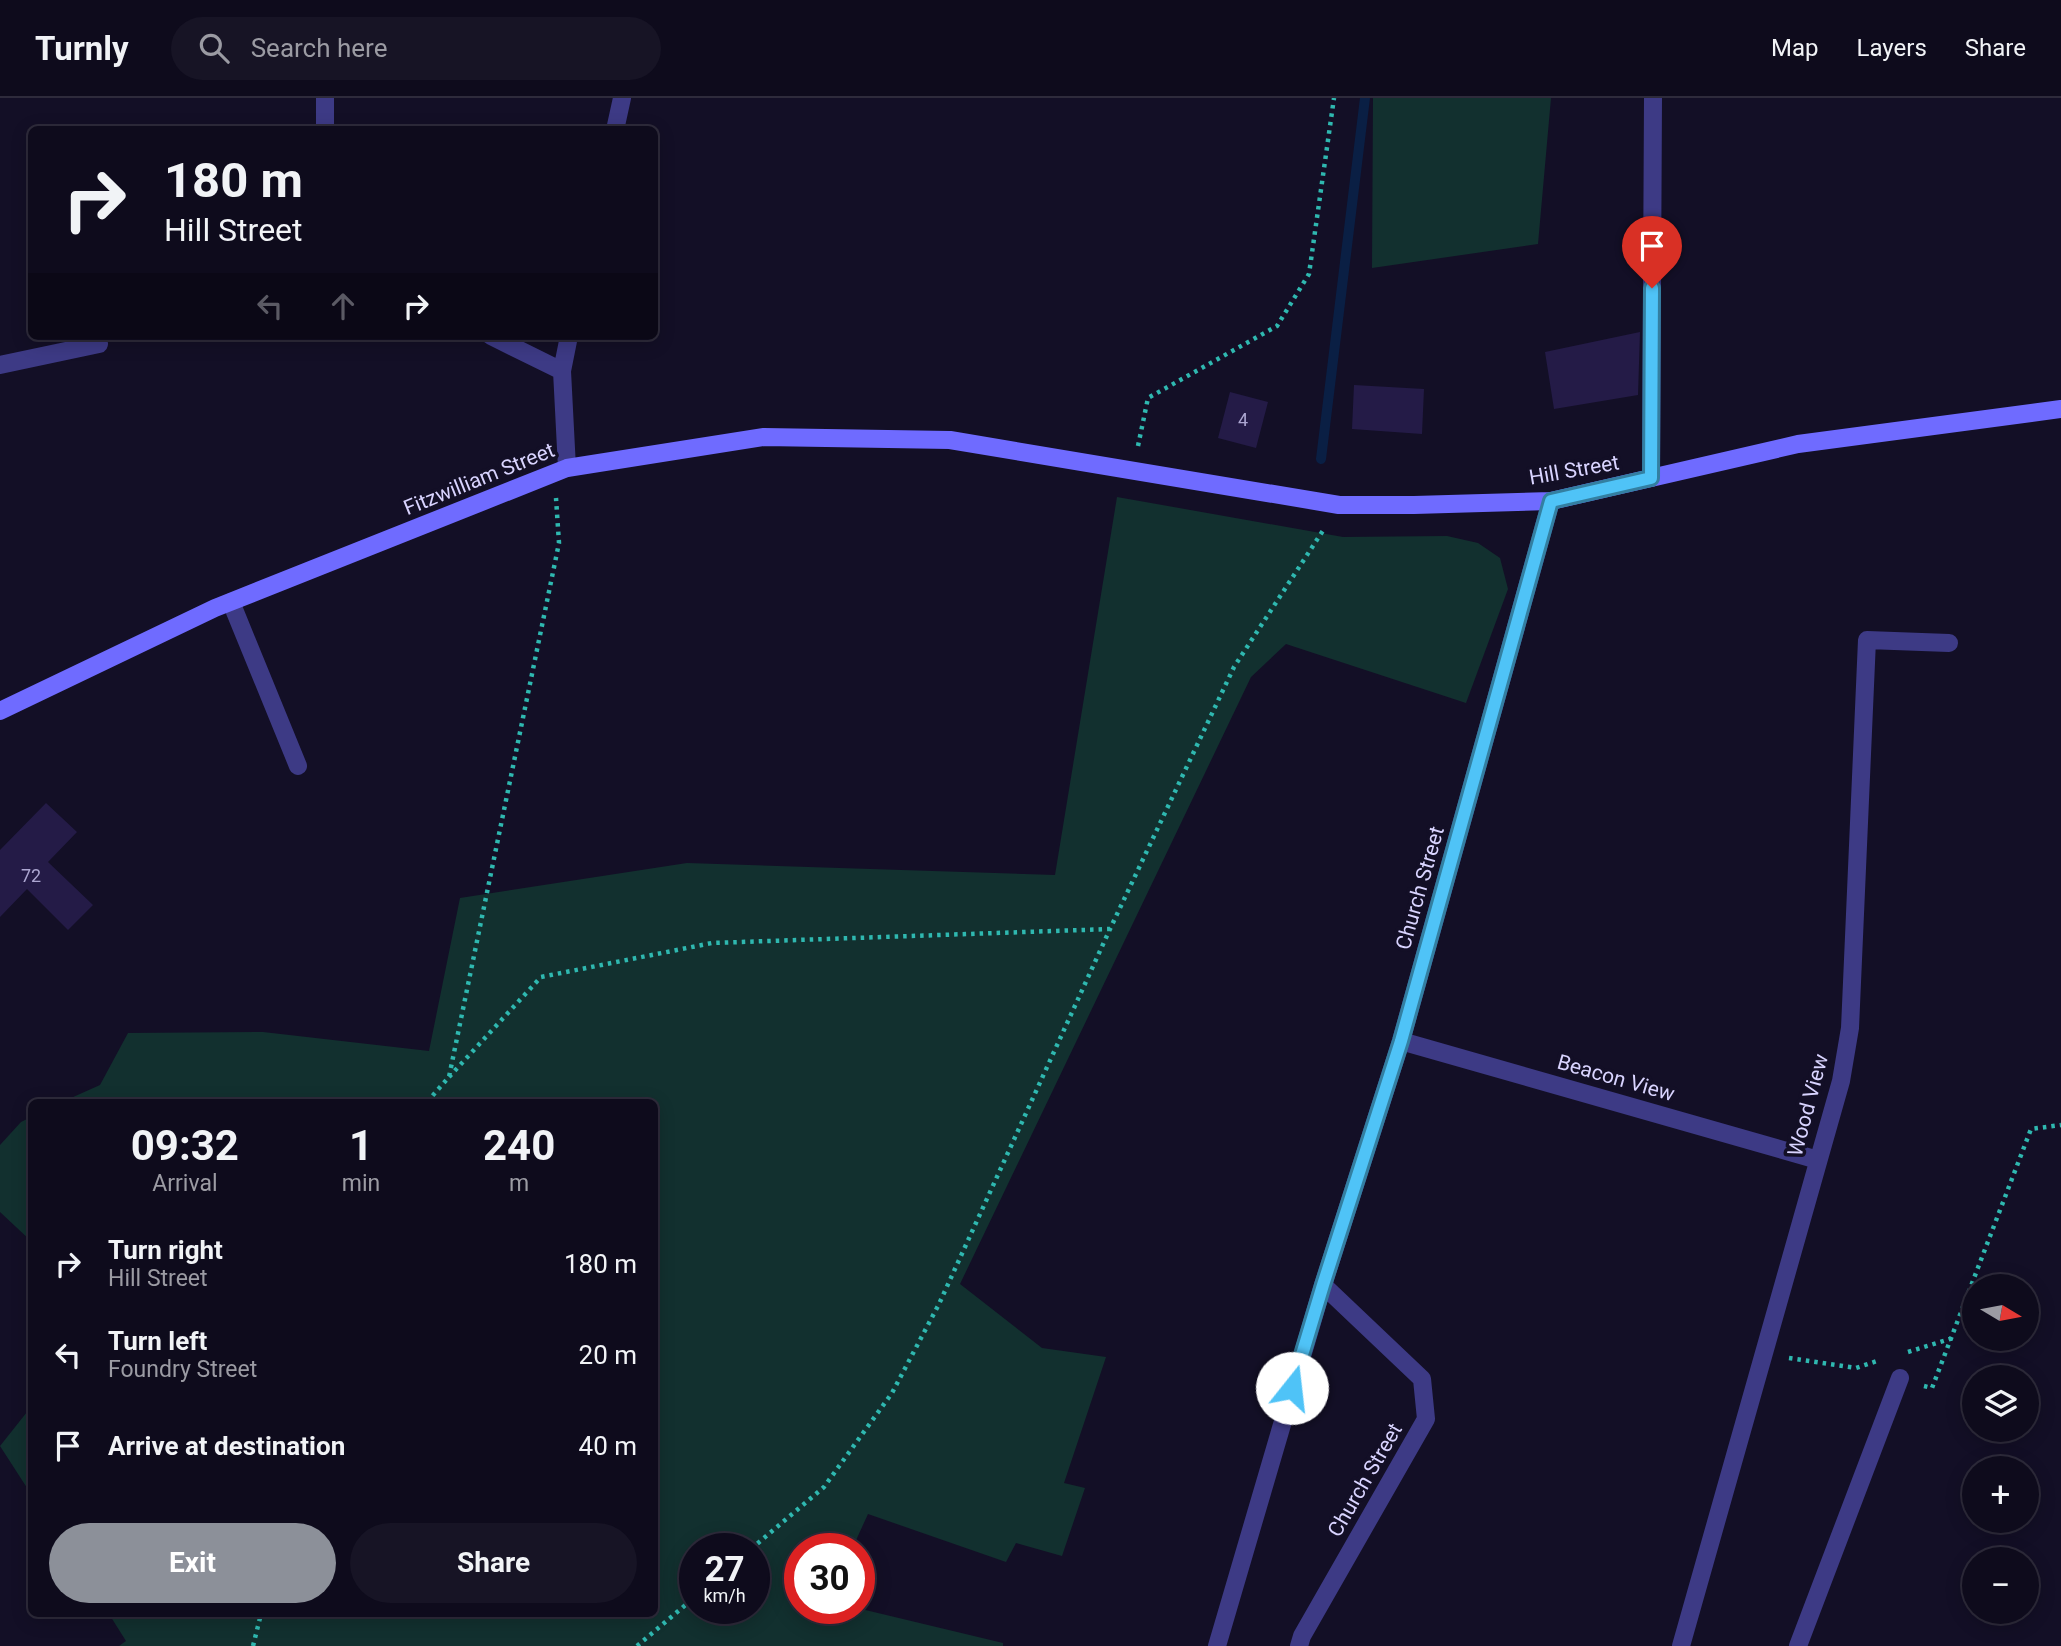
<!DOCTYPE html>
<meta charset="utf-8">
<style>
:root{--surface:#0e0b1c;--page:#171425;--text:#f1f3f6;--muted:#9b9ba3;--line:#2e2b3b;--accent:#8c9099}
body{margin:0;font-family:Roboto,sans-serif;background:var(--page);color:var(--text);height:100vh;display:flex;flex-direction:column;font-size:26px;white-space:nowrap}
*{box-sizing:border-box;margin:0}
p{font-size:23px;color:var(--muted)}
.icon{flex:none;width:38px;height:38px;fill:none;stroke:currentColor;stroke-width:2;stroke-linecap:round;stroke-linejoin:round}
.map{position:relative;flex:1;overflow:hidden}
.side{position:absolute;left:28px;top:1001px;width:630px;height:518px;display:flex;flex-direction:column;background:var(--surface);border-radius:10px;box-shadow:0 4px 18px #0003,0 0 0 2px var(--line)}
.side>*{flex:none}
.guide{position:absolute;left:28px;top:28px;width:630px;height:214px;border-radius:10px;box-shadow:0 4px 18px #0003,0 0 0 2px var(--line);background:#0e0b1c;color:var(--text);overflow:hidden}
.needle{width:46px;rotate:100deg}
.controls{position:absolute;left:1962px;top:1176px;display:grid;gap:14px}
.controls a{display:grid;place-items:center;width:77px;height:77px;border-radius:50%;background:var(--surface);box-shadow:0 4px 18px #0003,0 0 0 2px var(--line);font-size:35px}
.speed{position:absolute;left:679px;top:1435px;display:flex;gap:14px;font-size:35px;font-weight:700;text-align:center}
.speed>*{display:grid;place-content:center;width:91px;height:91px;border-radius:50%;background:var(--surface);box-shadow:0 4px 18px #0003,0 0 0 2px var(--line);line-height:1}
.speed small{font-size:18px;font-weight:400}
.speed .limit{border:10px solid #d22;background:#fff;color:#111}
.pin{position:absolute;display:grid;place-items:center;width:60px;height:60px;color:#fff;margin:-72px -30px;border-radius:50% 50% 50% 0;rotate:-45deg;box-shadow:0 0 7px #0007}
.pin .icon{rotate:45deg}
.me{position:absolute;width:77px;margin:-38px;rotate:16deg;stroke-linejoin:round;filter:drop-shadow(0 0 5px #0008)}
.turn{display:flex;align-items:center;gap:24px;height:147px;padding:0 21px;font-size:32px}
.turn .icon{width:91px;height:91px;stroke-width:2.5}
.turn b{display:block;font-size:49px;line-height:60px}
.lanes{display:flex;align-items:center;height:66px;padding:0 21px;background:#0003;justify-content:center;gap:35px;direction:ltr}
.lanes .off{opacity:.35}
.eta{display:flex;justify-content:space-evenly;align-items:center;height:119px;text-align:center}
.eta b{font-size:42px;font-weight:700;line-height:49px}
.cta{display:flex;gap:14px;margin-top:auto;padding:14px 21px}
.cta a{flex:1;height:80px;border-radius:42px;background:var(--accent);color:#fff;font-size:28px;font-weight:700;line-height:80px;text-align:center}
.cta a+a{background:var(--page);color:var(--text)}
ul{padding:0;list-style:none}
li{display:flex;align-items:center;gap:21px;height:91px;padding:0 21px}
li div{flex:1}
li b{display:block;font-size:26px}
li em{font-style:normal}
header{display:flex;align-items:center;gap:42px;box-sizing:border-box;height:98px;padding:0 35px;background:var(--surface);border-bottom:2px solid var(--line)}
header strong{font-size:33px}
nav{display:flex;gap:38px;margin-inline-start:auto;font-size:24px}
.search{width:490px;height:63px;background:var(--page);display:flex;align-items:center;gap:18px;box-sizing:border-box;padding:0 24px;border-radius:38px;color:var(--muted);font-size:26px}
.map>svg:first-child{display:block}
.green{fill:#12302f;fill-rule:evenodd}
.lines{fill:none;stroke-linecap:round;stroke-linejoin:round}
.stream{stroke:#0a1f44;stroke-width:10}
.building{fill:#241b47}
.path{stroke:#2fb8b0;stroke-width:4.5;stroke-dasharray:3.5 5;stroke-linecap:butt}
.lane{stroke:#3d3a85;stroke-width:18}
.street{stroke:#3d3a85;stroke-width:18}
.secondary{stroke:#6f6bff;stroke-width:18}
.route-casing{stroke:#337fa1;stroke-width:18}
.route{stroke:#4fc3f7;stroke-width:12}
.labels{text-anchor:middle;stroke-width:7;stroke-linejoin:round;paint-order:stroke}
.number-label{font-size:18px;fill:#aca6d1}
.street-label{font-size:21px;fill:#d9d4ff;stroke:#130f26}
</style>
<header>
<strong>Turnly</strong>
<div class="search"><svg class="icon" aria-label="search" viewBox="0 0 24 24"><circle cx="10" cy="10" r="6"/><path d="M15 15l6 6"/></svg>Search here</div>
<nav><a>Map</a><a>Layers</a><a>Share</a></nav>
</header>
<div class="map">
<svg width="2061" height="1548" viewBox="0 0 2061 1548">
<rect width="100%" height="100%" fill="#130f26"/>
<path class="green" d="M1373,0H1551L1538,146L1372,170Z
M1117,399L1343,439L1447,438L1478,445L1500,460L1508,491L1466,605L1286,546L1251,579L960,1186L1042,1250L1106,1259L1064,1385L1085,1390L1062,1458L1016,1445L1006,1464L868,1416L852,1451H800V1510H857L1003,1545V1548H119L126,1543L109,1516H654V1004H62L100,987L128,935L263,934L429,953L460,800L687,765L1055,777ZM695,1451H754V1510H695Z
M31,1019V1143L0,1114V1047L21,1024Z
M31,1309V1396L0,1348Z"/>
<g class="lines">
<path class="stream" d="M1321,361L1365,0"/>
</g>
<path class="building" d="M1640,234L1638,297L1554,311L1545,254Z
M1354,287L1424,291L1422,336L1352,331Z
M1230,294L1268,304L1256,350L1218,340Z
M46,705L77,734L48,764L93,807L68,832L27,791L0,819V752Z"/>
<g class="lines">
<path class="path" d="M1138,348L1148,300L1277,228L1309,176L1334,0
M449,979L541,879L712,845L1110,831
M427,1004L449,979L559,445L556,400
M1908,1254L1950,1241
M1789,1260L1856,1270L1880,1262
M1924,1288L1932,1290L2031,1031L2061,1027
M751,1451L824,1389L892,1295L939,1206L1110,831L1234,569L1324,431
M253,1548L261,1516
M637,1548L695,1499"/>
<path class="lane" d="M231,504L298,668"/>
<path class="street" d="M325,32V0
M615,32L622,0
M491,238L562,273
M0,267L99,246
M567,370L562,273L569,238
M1651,380L1653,0
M1401,943L1818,1062
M1217,1548L1323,1187L1401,943L1551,403
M1299,1548L1302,1538L1426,1321L1422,1281L1323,1187
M1681,1548L1841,983L1850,930L1867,542L1949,545
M1798,1548L1900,1280"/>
<path class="secondary" d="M0,613L215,510L567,370L764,339L950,342L1339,407H1414L1551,403L1798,346L2061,311"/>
</g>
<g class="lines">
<g class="route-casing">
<path id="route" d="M1292,1290L1323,1187L1401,943L1551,403L1651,380L1652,190"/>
</g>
<use href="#route" class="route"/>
</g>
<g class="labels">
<g class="number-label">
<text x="1243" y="328">4</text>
<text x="31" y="784">72</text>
</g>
<g class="street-label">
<text transform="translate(1574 372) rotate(-10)" y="7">Hill Street</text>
<text transform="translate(479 381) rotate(-22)" y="7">Fitzwilliam Street</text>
<text transform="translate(1420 790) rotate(-74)" y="7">Church Street</text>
<text transform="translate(1616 980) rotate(16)" y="7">Beacon View</text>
<text transform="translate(1808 1007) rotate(-75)" y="7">Wood View</text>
<text transform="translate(1365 1382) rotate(-60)" y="7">Church Street</text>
</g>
</g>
</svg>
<div class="controls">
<a><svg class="needle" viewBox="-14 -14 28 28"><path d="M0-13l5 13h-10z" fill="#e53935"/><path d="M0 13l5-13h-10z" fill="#9b9ba3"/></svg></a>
<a><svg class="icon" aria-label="layers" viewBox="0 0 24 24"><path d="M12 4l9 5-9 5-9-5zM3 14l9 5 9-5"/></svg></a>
<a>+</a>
<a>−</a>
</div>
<div class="speed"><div>27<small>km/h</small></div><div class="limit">30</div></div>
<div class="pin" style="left:1652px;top:190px;background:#d93025"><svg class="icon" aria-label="arrive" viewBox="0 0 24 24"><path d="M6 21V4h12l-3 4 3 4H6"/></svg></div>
<svg class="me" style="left:1292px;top:1290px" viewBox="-20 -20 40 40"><circle r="19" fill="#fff"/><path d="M0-13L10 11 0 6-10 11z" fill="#4fc3f7"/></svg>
<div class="guide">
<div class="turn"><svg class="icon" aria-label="right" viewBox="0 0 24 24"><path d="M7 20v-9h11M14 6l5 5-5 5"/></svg><div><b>180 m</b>Hill Street</div></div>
<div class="lanes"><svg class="icon off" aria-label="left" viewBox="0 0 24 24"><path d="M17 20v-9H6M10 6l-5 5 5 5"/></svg><svg class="icon off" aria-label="ahead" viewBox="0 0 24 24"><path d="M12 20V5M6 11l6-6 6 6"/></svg><svg class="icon" aria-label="right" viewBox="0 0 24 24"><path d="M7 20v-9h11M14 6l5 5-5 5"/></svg></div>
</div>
<section class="side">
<div class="eta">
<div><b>09:32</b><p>Arrival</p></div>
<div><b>1</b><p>min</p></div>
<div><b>240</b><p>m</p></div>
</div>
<ul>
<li><svg class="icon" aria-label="right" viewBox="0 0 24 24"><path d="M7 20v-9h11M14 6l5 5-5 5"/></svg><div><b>Turn right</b><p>Hill Street</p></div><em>180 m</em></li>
<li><svg class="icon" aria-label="left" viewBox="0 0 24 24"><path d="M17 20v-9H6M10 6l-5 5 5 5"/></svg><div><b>Turn left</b><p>Foundry Street</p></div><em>20 m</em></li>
<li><svg class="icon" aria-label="arrive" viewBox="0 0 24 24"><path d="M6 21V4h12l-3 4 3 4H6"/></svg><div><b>Arrive at destination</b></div><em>40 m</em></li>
</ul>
<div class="cta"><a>Exit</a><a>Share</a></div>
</section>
</div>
